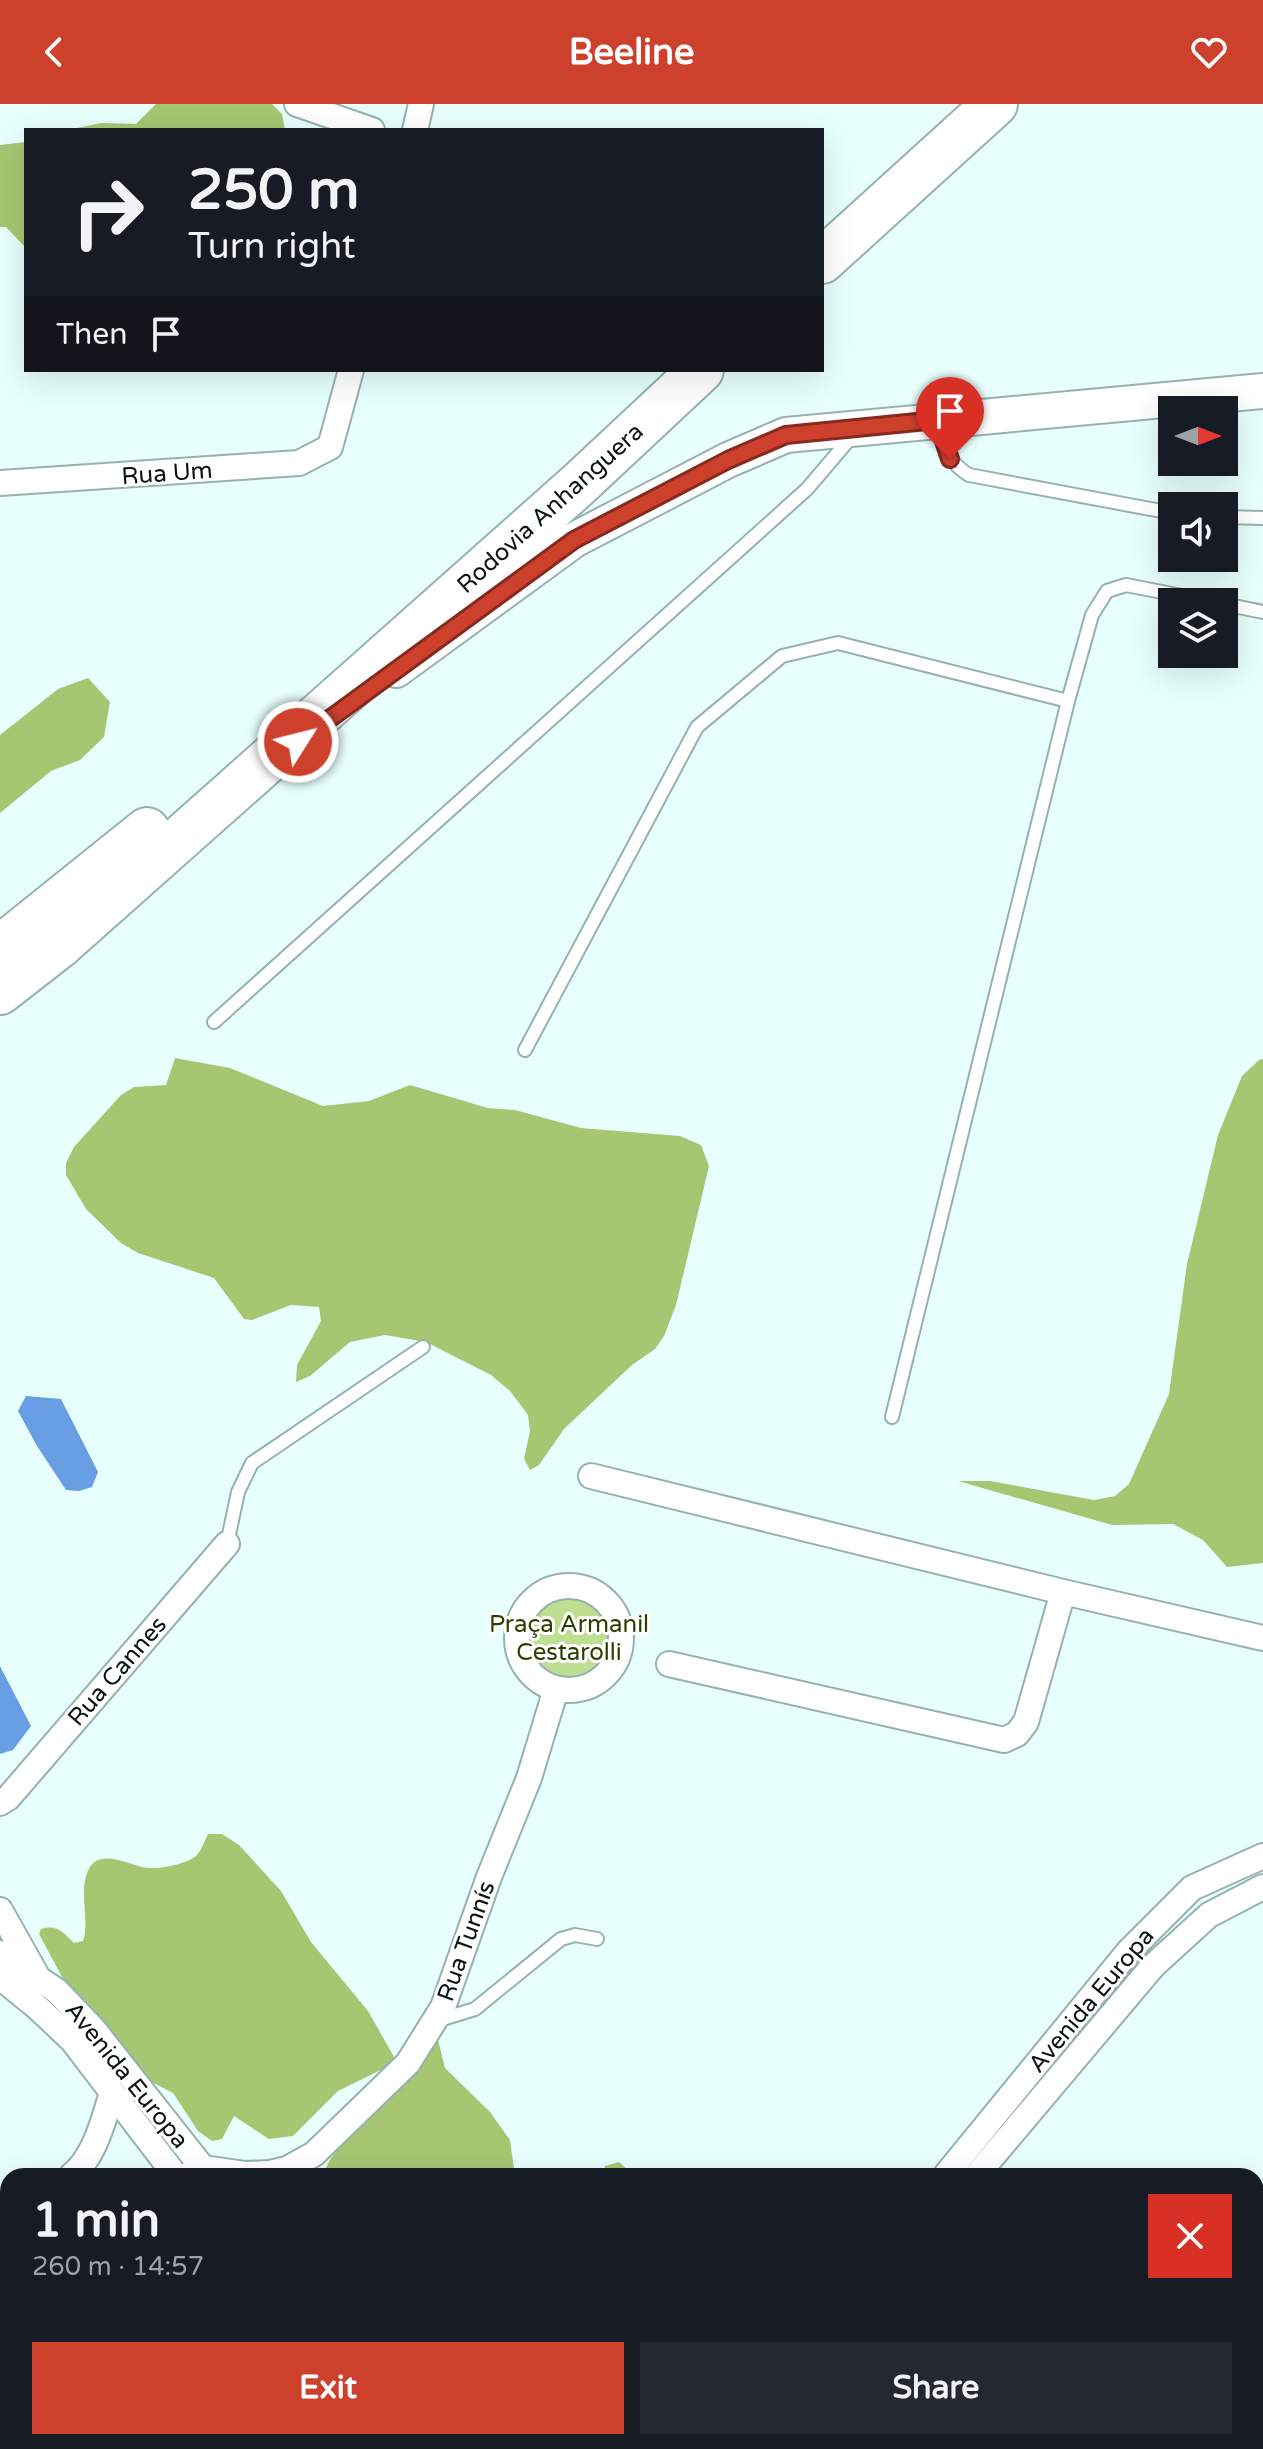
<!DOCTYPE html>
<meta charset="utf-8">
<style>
:root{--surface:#171b24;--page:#242831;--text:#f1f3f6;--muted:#9ea1a6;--accent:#cc402c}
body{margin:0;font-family:"Varela Round",sans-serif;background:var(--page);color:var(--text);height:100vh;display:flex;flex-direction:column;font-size:30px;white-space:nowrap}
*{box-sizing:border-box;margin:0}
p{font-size:26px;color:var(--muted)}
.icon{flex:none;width:44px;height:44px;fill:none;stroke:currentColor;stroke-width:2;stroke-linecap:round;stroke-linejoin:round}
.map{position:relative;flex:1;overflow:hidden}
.sheet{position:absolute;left:0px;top:2064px;width:1264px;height:282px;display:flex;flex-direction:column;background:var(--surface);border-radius:24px 24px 0 0;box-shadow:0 8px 32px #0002}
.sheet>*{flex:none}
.banner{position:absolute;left:24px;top:24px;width:800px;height:244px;border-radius:0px;box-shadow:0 8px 32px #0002;background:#171b24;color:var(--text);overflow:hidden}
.needle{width:52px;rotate:90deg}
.fabs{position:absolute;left:1158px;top:292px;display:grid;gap:16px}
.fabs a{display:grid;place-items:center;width:80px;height:80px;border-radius:0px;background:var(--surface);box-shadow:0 8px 32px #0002;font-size:40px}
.pin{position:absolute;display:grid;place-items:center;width:68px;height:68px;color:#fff;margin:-82px -34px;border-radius:50% 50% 50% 0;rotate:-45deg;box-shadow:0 0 8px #0007}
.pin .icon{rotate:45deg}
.me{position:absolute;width:88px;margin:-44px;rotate:54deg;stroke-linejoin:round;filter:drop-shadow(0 0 6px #0008)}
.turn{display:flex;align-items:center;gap:28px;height:168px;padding:0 32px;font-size:36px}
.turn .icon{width:104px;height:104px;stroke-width:2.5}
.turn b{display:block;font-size:56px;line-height:68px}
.then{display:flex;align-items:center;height:76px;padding:0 32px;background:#0003;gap:16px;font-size:30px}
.round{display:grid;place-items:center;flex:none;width:84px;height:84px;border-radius:0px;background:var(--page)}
.overview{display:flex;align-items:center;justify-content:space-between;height:136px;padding:0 32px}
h1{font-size:48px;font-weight:800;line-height:60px}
.cta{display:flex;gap:16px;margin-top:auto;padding:16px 32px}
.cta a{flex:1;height:92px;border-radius:0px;background:var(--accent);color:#fff;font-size:32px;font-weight:800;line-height:92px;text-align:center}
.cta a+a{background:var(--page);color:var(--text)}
header{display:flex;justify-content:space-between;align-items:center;height:104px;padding:0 32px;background:var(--accent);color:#fff;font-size:36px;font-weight:800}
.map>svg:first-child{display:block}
.green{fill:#bedf91}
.forest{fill:#a5c772}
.water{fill:#689fe4}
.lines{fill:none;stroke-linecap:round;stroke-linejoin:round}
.service-casing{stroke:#96b2b0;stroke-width:16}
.minor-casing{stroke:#96b2b0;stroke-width:28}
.secondary-casing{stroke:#96b2b0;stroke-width:38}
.motorway-casing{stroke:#96b2b0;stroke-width:48}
.service{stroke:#fff;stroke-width:12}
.minor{stroke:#fff;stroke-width:24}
.secondary{stroke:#fff;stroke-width:34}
.motorway{stroke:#fff;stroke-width:44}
.route-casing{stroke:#852a1d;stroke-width:20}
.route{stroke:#cc402c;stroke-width:14}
.labels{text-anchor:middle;stroke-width:6;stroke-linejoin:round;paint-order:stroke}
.street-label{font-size:24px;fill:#091413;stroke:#fff}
.park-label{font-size:24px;fill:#2b3f00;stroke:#fff}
</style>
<header><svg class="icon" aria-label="back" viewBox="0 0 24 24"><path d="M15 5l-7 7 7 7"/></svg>Beeline<svg class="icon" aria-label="heart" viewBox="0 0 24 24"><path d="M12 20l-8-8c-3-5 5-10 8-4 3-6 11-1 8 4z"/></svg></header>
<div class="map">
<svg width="1263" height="2345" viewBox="0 0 1263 2345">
<rect width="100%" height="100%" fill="#e7fffd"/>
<path class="green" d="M522 1534a47 47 0 1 1 94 0a47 47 0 1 1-94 0Z"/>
<path class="forest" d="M156,0H272L282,10L285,26H68L101,19L136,20Z
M26,38V144L6,123H0V41Z
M88,574L110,598L104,633L80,656L51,667L0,709V631L58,585Z
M175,954L230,964L323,1002L369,997L410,981L488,1004L515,1006L581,1024L680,1032L701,1041L709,1062L676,1201L664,1232L655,1245L632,1261L564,1325L539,1361L530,1366L524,1355L530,1327L528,1311L510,1287L491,1271L426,1238L385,1231L350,1238L310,1272L296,1278L297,1261L321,1217L319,1203L291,1201L252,1216L244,1215L214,1174L138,1149L121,1139L86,1105L66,1071V1059L74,1043L121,991L134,983L166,981Z
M1263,955V1459L1227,1463L1203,1436L1173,1420L1112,1421L958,1377H990L1094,1396L1115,1392L1129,1380L1169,1290L1187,1160L1218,1031L1242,972L1259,956Z
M208,1730H222L239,1741L281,1787L311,1838L368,1907L397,1958L338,1987L293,2032L269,2035L234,2012L222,2035L212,2037L198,2027L173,1989L142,1973L116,1945L62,1873L39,1830L41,1825C57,1820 63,1828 74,1839L83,1837C90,1815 79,1791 87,1769C97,1741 129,1762 148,1764C160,1765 187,1760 196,1752C201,1747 205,1736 208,1730Z
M438,1936L445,1964L490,2008L510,2036L515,2072H322L331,2054L416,1947L425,1939Z
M619,2058L634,2072H603L605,2062Z
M530,2338H724L707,2345H533Z"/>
<path class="water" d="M26,1292L61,1295L98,1368L92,1383L79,1387L66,1386L37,1342L18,1307Z
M0,1562L31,1622L13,1646L0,1650Z"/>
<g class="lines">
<g class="service-casing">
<path id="service" d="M939,320C946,343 947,358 969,371L1172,409
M1224,413L1263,414
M1224,500L1263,508
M1068,597L1092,511L1107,487L1126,481L1213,498
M214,918L807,385L853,331
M525,946L697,623L782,552L838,539L1068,597L892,1313
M227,1440L238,1388L252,1359L423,1243
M436,1917L475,1905L561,1835L575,1831L597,1835"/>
</g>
<g class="minor-casing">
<path id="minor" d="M297,0L372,26
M415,26L421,0
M0,379L299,359L330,343L351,266
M591,1372L1063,1488L1263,1534
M517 1534a52 52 0 1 1 104 0a52 52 0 1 1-104 0Z
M669,1560L1004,1636L1017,1630L1026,1618L1063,1488
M0,1699L8,1694L227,1440
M0,1806L36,1870
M0,1849L57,1887L94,1926L209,2072
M0,1873L38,1904L72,1936L176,2072
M71,2072C95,2053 103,2017 112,1989
M185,2072L203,2064L245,2070L270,2069L287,2065L314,2050L408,1959L443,1903L489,1773L529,1674L556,1585
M945,2072L1128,1848L1192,1784L1263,1752
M976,2072L1153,1862L1209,1811L1263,1783
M0,2103L8,2101
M1256,2225L1263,2227
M390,2338L396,2345
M427,2338L433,2345
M711,2345L717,2338
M748,2345L754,2338"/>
</g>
<g class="secondary-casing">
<path id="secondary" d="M396,566L574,436L728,356L786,331L1263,287"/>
</g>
<g class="motorway-casing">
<path id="motorway" d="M822,157L995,0
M0,844L147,726
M0,888L59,842L578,381L701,266"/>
</g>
<use href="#service" class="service"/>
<use href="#minor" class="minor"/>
<use href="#secondary" class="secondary"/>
<use href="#motorway" class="motorway"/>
</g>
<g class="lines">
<g class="route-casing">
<path id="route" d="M298,638L574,436L728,356L786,331L937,316L950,355"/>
</g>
<use href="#route" class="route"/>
</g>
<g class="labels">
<g class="street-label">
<text transform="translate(167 369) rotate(-4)" y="8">Rua Um</text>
<text transform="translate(550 404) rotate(-42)" y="8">Rodovia Anhanguera</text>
<text transform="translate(117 1567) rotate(-49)" y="8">Rua Cannes</text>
<text transform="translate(466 1837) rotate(-70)" y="8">Rua Tunnís</text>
<text transform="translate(1091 1896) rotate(-50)" y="8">Avenida Europa</text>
<text transform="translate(127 1971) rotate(51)" y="8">Avenida Europa</text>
</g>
<g class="park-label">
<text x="569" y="1528">Praça Armanil<tspan x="569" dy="28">Cestarolli</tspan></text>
</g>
</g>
</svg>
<div class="fabs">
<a><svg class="needle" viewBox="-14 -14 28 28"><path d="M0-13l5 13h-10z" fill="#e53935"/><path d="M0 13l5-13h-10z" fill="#9ea1a6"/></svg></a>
<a><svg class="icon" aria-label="sound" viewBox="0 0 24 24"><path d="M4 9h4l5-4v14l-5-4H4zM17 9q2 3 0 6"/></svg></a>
<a><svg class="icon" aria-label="layers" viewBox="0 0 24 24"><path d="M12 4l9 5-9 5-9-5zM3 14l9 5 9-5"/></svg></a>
</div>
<div class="pin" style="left:950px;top:355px;background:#d93025"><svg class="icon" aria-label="arrive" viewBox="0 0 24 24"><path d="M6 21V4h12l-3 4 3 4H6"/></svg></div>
<svg class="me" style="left:298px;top:638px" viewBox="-20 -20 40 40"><circle r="17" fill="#cc402c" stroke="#fff" stroke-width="3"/><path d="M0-11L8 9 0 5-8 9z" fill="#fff"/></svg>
<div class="banner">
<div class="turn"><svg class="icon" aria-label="right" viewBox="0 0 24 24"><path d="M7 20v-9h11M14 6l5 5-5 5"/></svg><div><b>250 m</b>Turn right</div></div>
<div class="then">Then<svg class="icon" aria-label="arrive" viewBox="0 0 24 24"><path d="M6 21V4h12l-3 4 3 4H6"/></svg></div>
</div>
<section class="sheet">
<div class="overview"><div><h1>1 min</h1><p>260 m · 14:57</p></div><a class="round" style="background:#d93025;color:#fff"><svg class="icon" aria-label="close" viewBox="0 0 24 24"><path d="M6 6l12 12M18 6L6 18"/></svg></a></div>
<div class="cta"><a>Exit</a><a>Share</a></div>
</section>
</div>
